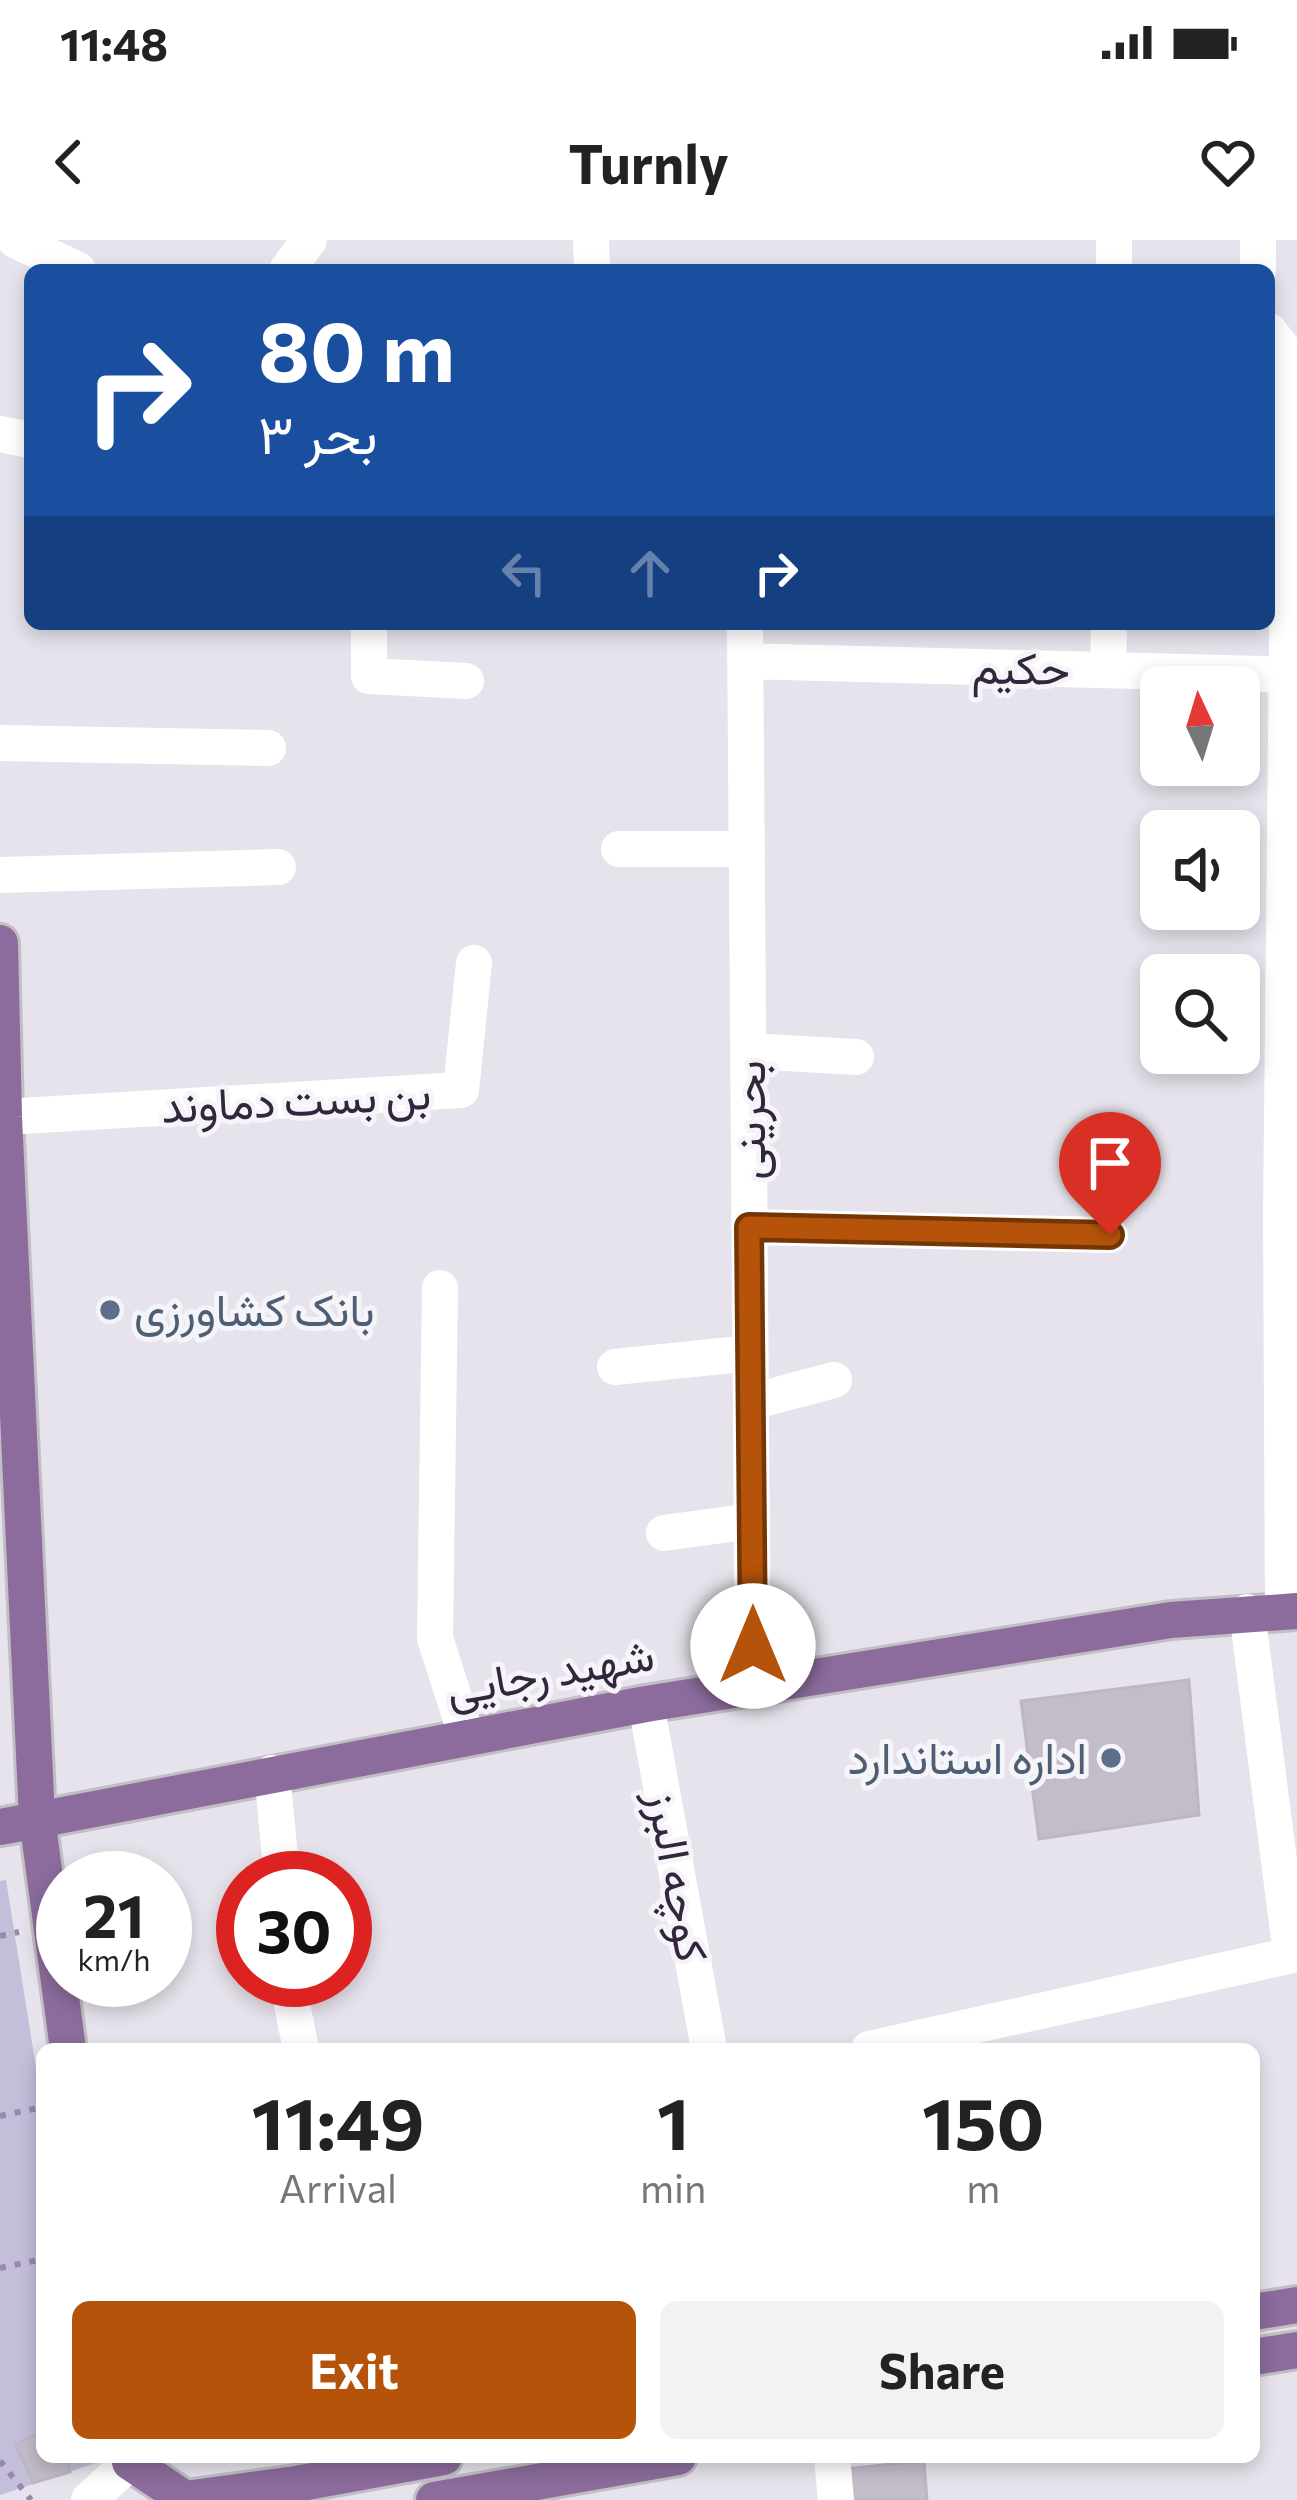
<!DOCTYPE html>
<meta charset="utf-8">
<style>
:root{--surface:#fff;--page:#f2f2f2;--text:#222;--muted:#767676;--accent:#b45309}
body{margin:0;font-family:Commissioner,Vazirmatn,sans-serif;background:var(--page);color:var(--text);height:100vh;display:flex;flex-direction:column;font-size:45px;white-space:nowrap}
*{box-sizing:border-box;margin:0}
p{font-size:39px;color:var(--muted)}
.icon{flex:none;width:66px;height:66px;fill:none;stroke:currentColor;stroke-width:2;stroke-linecap:round;stroke-linejoin:round}
.map{position:relative;flex:1;overflow:hidden}
.details{position:absolute;left:36px;top:1803px;width:1224px;height:420px;display:flex;flex-direction:column;background:var(--surface);border-radius:18px;box-shadow:0 6px 18px #0003}
.details>*{flex:none}
.hud{position:absolute;left:24px;top:24px;width:1251px;height:366px;border-radius:18px;box-shadow:0 6px 18px #0003;background:#1a4fa0;color:#fff;overflow:hidden}
.needle{width:78px;rotate:356deg}
.controls{position:absolute;left:1140px;top:426px;display:grid;gap:24px}
.controls a{display:grid;place-items:center;width:120px;height:120px;border-radius:18px;background:var(--surface);box-shadow:0 6px 18px #0003;font-size:60px}
.speed{position:absolute;left:36px;top:1611px;display:flex;gap:24px;font-size:60px;font-weight:700;text-align:center}
.speed>*{display:grid;place-content:center;width:156px;height:156px;border-radius:50%;background:var(--surface);box-shadow:0 6px 18px #0003;line-height:1}
.speed small{font-size:30px;font-weight:400}
.speed .limit{border:18px solid #d22;background:#fff;color:#111}
.pin{position:absolute;display:grid;place-items:center;width:102px;height:102px;color:#fff;margin:-123px -51px;border-radius:50% 50% 50% 0;rotate:-45deg;box-shadow:0 0 12px #0007}
.pin .icon{rotate:45deg}
.me{position:absolute;width:132px;margin:-66px;rotate:0deg;stroke-linejoin:round;filter:drop-shadow(0 0 9px #0008)}
.turn{display:flex;align-items:center;gap:42px;height:252px;padding:0 36px;font-size:54px}
.turn .icon{width:156px;height:156px;stroke-width:2.5}
.turn b{display:block;font-size:84px;line-height:102px}
.lanes{display:flex;align-items:center;height:114px;padding:0 36px;background:#0003;justify-content:center;gap:60px;direction:ltr}
.lanes .off{opacity:.35}
.eta{display:flex;justify-content:space-evenly;align-items:center;height:204px;text-align:center}
.eta b{font-size:72px;font-weight:700;line-height:84px}
.button{display:flex;gap:24px;margin-top:auto;padding:24px 36px}
.button a{flex:1;height:138px;border-radius:18px;background:var(--accent);color:#fff;font-size:48px;font-weight:700;line-height:138px;text-align:center}
.button a+a{background:var(--page);color:var(--text)}
.status{display:flex;justify-content:space-between;align-items:center;height:84px;padding:0 60px;background:var(--surface);direction:ltr}
.status svg{height:33px;fill:currentColor}
header{display:flex;justify-content:space-between;align-items:center;height:156px;padding:0 36px;background:var(--surface);font-size:54px;font-weight:700}
.map>svg:first-child{display:block}
.green{fill:#c3beda}
.building{fill:#c3bcc9;stroke:#bdb6c4;stroke-width:3}
.lines{fill:none;stroke-linecap:round;stroke-linejoin:round}
.major-casing{stroke:#c2bec4;stroke-width:42}
.path{stroke:#9c87ac;stroke-width:6;stroke-dasharray:6 9;stroke-linecap:butt}
.minor{stroke:#fff;stroke-width:36}
.major{stroke:#8b6c9c;stroke-width:36}
.route-casing{stroke:#753606;stroke-width:30}
.route{stroke:#b45309;stroke-width:21}
.service-dot{fill:#5c6f8a;stroke:#f5f4f8;stroke-width:4.5}
.labels{text-anchor:middle;stroke-width:10;stroke-linejoin:round;paint-order:stroke}
.street-label{font-size:45px;fill:#33253b;stroke:#f5f4f8}
.service-label{font-size:45px;fill:#4e5e75;stroke:#f5f4f8;text-anchor:start}
</style>
<div class="status"><b>11:48</b><svg viewBox="0 0 49 12"><path d="M0 12V9h3v3zM5 12V6h3v6zM10 12V3h3v9zM15 12V0h3v12zM26 1h20v11H26zM47 4h2v5h-2z"/></svg></div>
<header><svg class="icon" aria-label="back" viewBox="0 0 24 24"><path d="M15 5l-7 7 7 7"/></svg>Turnly<svg class="icon" aria-label="heart" viewBox="0 0 24 24"><path d="M12 20l-8-8c-3-5 5-10 8-4 3-6 11-1 8 4z"/></svg></header>
<div class="map">
<svg width="1297" height="2260" viewBox="0 0 1297 2260">
<rect width="100%" height="100%" fill="#e7e3ec"/>
<path class="green" d="M6,1640L42,1865V2217H98L99,2222L0,2255V1641Z"/>
<path class="building" d="M1189,1440L1199,1575L1039,1599L1021,1461Z
M42,2191V2217H67L70,2232L33,2243L16,2205Z
M924,2221L927,2260H846L843,2229Z"/>
<g class="lines">
<g class="major-casing">
<path id="major" d="M0,703L4,877L37,1578L68,1809
M0,1587L646,1464L1171,1380L1297,1371
M1254,2072L1297,2065
M1254,2117L1297,2110
M130,2222L185,2259L296,2244L444,2217
M434,2260L678,2217"/>
</g>
<path class="path" d="M0,1696L19,1692
M0,1876L42,1867
M0,2028L42,2019
M0,2221L31,2260"/>
<path class="minor" d="M15,0L78,30
M591,0L592,30
M287,30L309,0
M1114,30V0
M1258,30V0
M1269,91L1290,118L1281,976L1283,1371
M0,194L30,200
M369,384V436L466,441
M745,384L753,1447
M745,421L1297,435
M1108,430L1109,384
M0,503L268,508
M619,609H747
M0,635L278,627
M748,811L856,817
M4,877L461,850L474,723
M749,987L1110,995
M440,1048L435,1398L466,1495
M615,1127L750,1113
M751,1162L834,1140
M664,1293L752,1281
M1247,1372L1291,1714
M646,1464L709,1809
M272,1533L282,1638
M287,1740L301,1809
M869,1809L1297,1714
M832,2217L836,2260
M89,2260L130,2222"/>
<use href="#major" class="major"/>
</g>
<g class="lines">
<g class="route-casing">
<path id="route" d="M753,1406L749,987L1110,995"/>
</g>
<use href="#route" class="route"/>
</g>
<g class="service-dot">
<circle cx="110" cy="1070" r="12"/>
<circle cx="1111" cy="1518" r="12"/>
</g>
<g class="labels">
<g class="street-label">
<text transform="translate(1021 428) rotate(1)" y="16">حکیم</text>
<text transform="translate(296 860) rotate(-3)" y="16">بن بست دماوند</text>
<text transform="translate(749 880) rotate(-90)" y="16">بحرینی</text>
<text transform="translate(550 1432) rotate(-10)" y="16">شهید رجایی</text>
<text transform="translate(678 1636) rotate(80)" y="16">کوچه البرز</text>
</g>
<g class="service-label">
<text x="134" y="1086">بانک کشاورزی</text>
<text x="1087" y="1534" text-anchor="end">اداره استاندارد</text>
</g>
</g>
</svg>
<div class="controls">
<a><svg class="needle" viewBox="-14 -14 28 28"><path d="M0-13l5 13h-10z" fill="#e53935"/><path d="M0 13l5-13h-10z" fill="#767676"/></svg></a>
<a><svg class="icon" aria-label="sound" viewBox="0 0 24 24"><path d="M4 9h4l5-4v14l-5-4H4zM17 9q2 3 0 6"/></svg></a>
<a><svg class="icon" aria-label="search" viewBox="0 0 24 24"><circle cx="10" cy="10" r="6"/><path d="M15 15l6 6"/></svg></a>
</div>
<div class="speed"><div>21<small>km/h</small></div><div class="limit">30</div></div>
<div class="pin" style="left:1110px;top:995px;background:#d93025"><svg class="icon" aria-label="arrive" viewBox="0 0 24 24"><path d="M6 21V4h12l-3 4 3 4H6"/></svg></div>
<svg class="me" style="left:753px;top:1406px" viewBox="-20 -20 40 40"><circle r="19" fill="#fff"/><path d="M0-13L10 11 0 6-10 11z" fill="#b45309"/></svg>
<div class="hud">
<div class="turn"><svg class="icon" aria-label="right" viewBox="0 0 24 24"><path d="M7 20v-9h11M14 6l5 5-5 5"/></svg><div><b>80 m</b>بحر ۳</div></div>
<div class="lanes"><svg class="icon off" aria-label="left" viewBox="0 0 24 24"><path d="M17 20v-9H6M10 6l-5 5 5 5"/></svg><svg class="icon off" aria-label="ahead" viewBox="0 0 24 24"><path d="M12 20V5M6 11l6-6 6 6"/></svg><svg class="icon" aria-label="right" viewBox="0 0 24 24"><path d="M7 20v-9h11M14 6l5 5-5 5"/></svg></div>
</div>
<section class="details">
<div class="eta">
<div><b>11:49</b><p>Arrival</p></div>
<div><b>1</b><p>min</p></div>
<div><b>150</b><p>m</p></div>
</div>
<div class="button"><a>Exit</a><a>Share</a></div>
</section>
</div>
